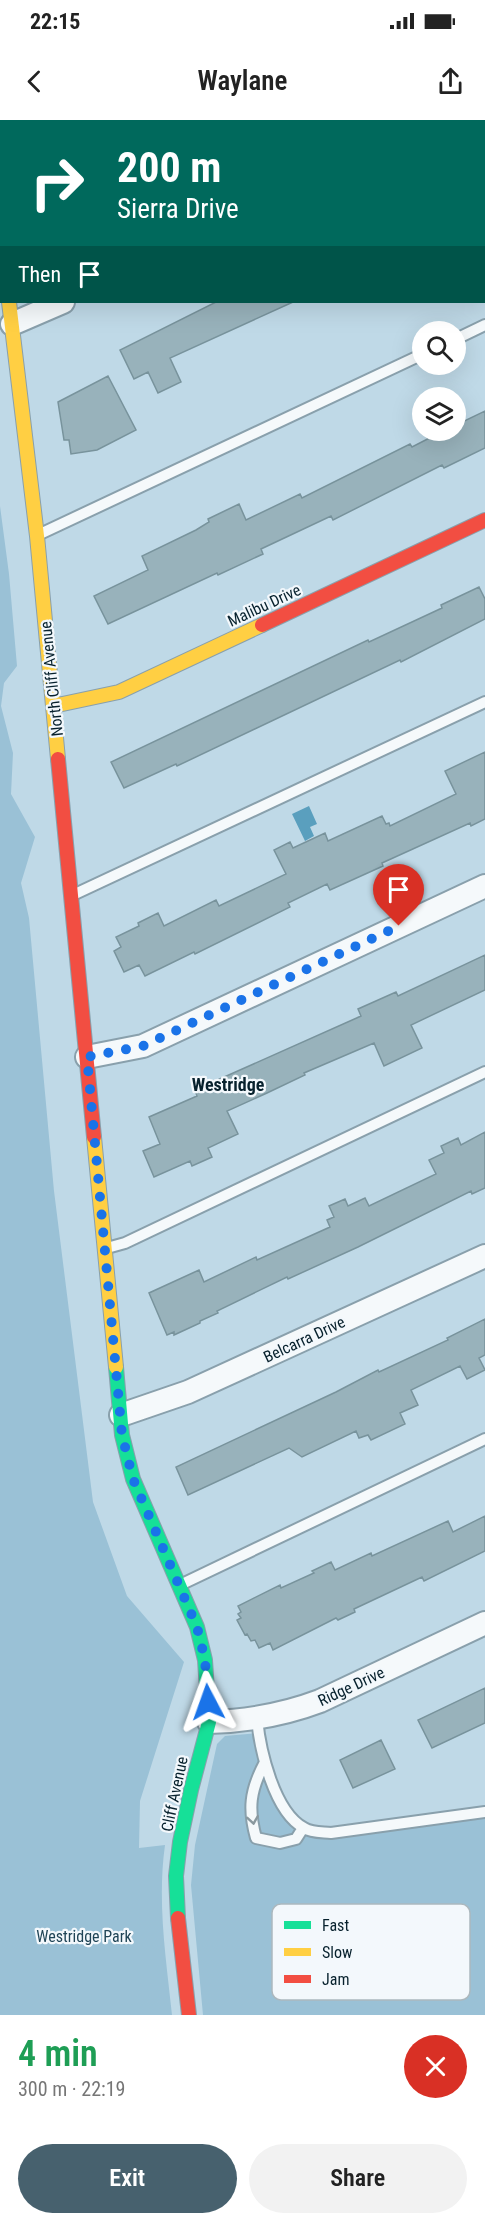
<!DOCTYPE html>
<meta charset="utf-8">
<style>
:root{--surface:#fff;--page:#f2f2f2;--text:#222;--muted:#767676;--accent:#47616e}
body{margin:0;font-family:"Roboto Condensed",sans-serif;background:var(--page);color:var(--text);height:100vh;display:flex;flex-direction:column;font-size:22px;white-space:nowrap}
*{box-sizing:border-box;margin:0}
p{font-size:20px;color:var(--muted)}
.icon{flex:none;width:33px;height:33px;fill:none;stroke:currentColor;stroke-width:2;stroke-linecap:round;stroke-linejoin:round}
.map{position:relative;height:1895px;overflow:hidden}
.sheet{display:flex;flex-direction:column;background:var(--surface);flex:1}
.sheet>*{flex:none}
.banner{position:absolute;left:0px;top:0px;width:486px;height:183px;box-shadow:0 6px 24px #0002;background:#00695c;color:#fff;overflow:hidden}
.tools{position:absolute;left:412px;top:201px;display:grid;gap:12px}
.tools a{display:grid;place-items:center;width:54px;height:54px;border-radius:50%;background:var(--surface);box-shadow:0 6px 24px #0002;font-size:30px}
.pin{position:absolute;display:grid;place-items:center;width:51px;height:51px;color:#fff;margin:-62px -26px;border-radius:50% 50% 50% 0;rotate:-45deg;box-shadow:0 0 6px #0007}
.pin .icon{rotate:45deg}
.me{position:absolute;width:66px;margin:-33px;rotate:356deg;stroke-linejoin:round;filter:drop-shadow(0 0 4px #0008)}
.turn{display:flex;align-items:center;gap:21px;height:126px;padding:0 18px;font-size:27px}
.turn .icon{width:78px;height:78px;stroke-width:2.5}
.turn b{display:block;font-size:42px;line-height:51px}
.then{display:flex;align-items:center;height:57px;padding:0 18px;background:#0003;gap:12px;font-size:22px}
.round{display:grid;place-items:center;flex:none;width:63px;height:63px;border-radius:32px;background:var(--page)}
.summary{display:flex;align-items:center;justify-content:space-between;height:102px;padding:0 18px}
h1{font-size:36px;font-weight:600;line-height:45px;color:#1e9e55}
.action{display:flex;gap:12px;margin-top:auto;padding:12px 18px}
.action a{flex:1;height:69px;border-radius:36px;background:var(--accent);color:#fff;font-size:24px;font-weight:600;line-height:69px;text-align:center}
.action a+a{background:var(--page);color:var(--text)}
.status{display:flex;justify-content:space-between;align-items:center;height:42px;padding:0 30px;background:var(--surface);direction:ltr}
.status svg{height:16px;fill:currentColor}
header{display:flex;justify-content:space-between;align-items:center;height:78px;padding:0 18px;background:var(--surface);font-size:27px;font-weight:600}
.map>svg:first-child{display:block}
.green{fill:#9ac1d6}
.water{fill:#5a9fbe}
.building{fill:#98b2bb;stroke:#78939c;stroke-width:1.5}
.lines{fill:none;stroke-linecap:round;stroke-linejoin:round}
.lane-casing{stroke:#89a0ac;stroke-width:14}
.street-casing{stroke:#89a0ac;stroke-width:26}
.fast-casing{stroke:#89a0ac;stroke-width:16}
.slow-casing{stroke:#89a0ac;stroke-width:16}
.jam-casing{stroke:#89a0ac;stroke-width:16}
.lane{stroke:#f5f9fb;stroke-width:10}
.street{stroke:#f5f9fb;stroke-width:22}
.fast{stroke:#16e098;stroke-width:14}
.slow{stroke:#ffcf43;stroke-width:14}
.jam{stroke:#f24e42;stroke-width:14}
.oneway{stroke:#8a989e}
.route{stroke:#1a73e8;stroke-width:10;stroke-dasharray:0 18}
.labels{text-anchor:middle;stroke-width:4.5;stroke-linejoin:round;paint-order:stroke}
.street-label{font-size:16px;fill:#07212d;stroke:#f3f8fc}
.park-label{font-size:16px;fill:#1f4456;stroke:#f3f8fc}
.neighbourhood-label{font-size:18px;font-weight:bold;fill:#07212d;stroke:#f3f8fc}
.key{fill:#f3f8fc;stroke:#acb8be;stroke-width:1.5}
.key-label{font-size:16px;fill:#07212d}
</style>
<div class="status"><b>22:15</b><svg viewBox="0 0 49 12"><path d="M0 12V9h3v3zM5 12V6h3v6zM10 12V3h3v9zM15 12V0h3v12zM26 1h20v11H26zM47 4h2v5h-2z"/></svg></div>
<header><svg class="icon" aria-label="back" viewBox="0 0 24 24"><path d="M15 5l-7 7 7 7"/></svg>Waylane<svg class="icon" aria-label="share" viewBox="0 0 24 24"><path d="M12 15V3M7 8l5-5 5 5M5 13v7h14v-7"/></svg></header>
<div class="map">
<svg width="485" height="1895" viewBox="0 0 485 1895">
<rect width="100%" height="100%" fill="#bfd9e7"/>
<path class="green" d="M378,0H485V124L484,2Z
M0,386L9,454L17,546L4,563L1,586L13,633L11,674L35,717L21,763L29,798L54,1071L93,1382L127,1476L184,1542L140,1681L139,1728L165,1725C157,1782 166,1838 172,1895H0Z
M259,1613L284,1688L315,1712L485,1692V1895H203L191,1765L195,1725L217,1624L225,1616Z"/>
<path class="water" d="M309,686L317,704L310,707L314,716L305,721L292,694Z"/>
<path class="building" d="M216,182H293L170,238L181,262L158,273L148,252L134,259L120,230Z
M108,256L136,310L97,330L71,334L69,320H64L58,282Z
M485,291V328L444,348L442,345L333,400L331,396L261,429L263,434L218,455L217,453L108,504L94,476L148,450L142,436L196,410L209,402L208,399L239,384L246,400L300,374L302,378L410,324L412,327L445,310H456V305Z
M479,467L485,479V499L401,542L400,540L177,646L176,644L124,668L111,642L368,520L369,522L442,488L441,485Z
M485,632V699L471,706L470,703L382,743L383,746L330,770L327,764L288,783L290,787L195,834L194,832L145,856L139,845L124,852L114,831L121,827L116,817L139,806L138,803L158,793L164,806L216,780L219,786L286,754L274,730L290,722L293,728L325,713L328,721L382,696L386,704L389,703L390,706L456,674L445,651Z
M485,835V870L411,905L422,928L384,946L374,923L304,953L305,955L267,973L227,991L238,1014L208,1028L212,1037L192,1046L190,1041L154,1057L143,1031L160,1024L149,997L197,976L195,970L361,896L358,889L396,872L398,876Z
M485,1012V1068L472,1074L471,1071L358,1127L288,1159L287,1157L217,1191L218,1193L200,1201V1203L174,1215V1212L167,1215L149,1173L199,1150L204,1162L256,1137L257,1140L330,1107L327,1100L334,1097L329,1086L345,1079L348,1086L365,1078L369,1086L436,1054L429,1040L444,1033L441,1026L458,1018L461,1025Z
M485,1199V1235L479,1238L485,1250L467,1259L460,1246L411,1270L418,1285L400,1293L405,1304L371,1320L368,1315L359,1318L356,1311L302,1337L289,1328L188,1375L176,1347L336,1272L378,1250L379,1252L448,1220L447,1218Z
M485,1396V1431L424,1461L422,1457L354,1489L355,1492L338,1500L336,1498L273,1530L270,1523L259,1528L255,1520L251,1521L247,1514L245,1515L237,1500L241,1498L238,1494L241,1492L238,1486L280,1465L281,1468L314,1453L312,1451L331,1442L335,1450L371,1433L372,1436L448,1401L453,1412Z
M485,1568V1603L432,1628L418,1600Z
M381,1620L395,1649L353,1668L340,1640Z"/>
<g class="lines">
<g class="lane-casing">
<path id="lane" d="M456,219L485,205
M40,414L423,234
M75,774L485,582
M107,1128L125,1123L485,952
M180,1465L485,1319
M257,1599C260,1630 274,1692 304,1708C312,1713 322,1712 331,1713L485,1692
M264,1644C250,1671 248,1689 256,1718L280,1723L296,1719L303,1708"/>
</g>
<g class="street-casing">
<path id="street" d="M2,104V109
M12,204L63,182
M87,937L143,926L485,766
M121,1295L188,1272L485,1136
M209,1602C248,1601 283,1595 320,1581L485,1503"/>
</g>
<g class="fast-casing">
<path id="fast" d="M116,1247L122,1315L133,1359L197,1507L205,1540L209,1602L191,1670L180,1722L176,1756L178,1798"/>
</g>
<g class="slow-casing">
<path id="slow" d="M9,182L37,416L58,639
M53,586L119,572L262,505
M94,1017L116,1247"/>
</g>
<g class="jam-casing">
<path id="jam" d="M262,505L485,400
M58,639L94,1017
M178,1798L189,1895"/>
</g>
<use href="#lane" class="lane"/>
<use href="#street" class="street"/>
<use href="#fast" class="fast"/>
<use href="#slow" class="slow"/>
<use href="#jam" class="jam"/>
</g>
<defs><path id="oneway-chevron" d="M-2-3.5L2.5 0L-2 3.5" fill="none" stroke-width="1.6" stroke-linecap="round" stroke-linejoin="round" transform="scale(1.5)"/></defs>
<use class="oneway" href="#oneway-chevron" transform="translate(253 1700) rotate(81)"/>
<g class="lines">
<path class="route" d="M208,1582L205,1540L197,1507L133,1359L122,1315L87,937L143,926L399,806"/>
</g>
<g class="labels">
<g class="street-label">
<text transform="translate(264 485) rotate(-25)" y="6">Malibu Drive</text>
<text transform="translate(51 559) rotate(-96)" y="6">North Cliff Avenue</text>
<text transform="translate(304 1219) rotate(-25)" y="6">Belcarra Drive</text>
<text transform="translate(351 1566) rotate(-25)" y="6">Ridge Drive</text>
<text transform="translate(174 1674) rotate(-78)" y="6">Cliff Avenue</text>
</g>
<g class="park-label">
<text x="84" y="1822">Westridge Park</text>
</g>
<g class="neighbourhood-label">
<text x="228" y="971">Westridge</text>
</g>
</g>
<rect x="272" y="1784" width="198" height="96" rx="9" class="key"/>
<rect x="284" y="1801" width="27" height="8" fill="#16e098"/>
<rect x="284" y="1828" width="27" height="8" fill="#ffcf43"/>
<rect x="284" y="1855" width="27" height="8" fill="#f24e42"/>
<g class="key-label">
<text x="322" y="1811">Fast</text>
<text x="322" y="1838">Slow</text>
<text x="322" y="1865">Jam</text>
</g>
</svg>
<div class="tools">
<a><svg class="icon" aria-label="search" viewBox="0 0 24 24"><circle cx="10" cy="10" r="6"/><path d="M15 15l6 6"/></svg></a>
<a><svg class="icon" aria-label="layers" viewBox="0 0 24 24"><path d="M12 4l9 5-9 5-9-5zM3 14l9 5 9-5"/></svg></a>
</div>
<div class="pin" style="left:399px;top:806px;background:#d93025"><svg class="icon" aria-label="arrive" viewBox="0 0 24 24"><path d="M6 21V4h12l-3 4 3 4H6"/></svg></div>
<svg class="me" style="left:208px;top:1582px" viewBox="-20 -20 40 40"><path d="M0-17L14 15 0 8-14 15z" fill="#1a73e8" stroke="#fff" stroke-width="4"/></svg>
<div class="banner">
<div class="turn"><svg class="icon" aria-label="right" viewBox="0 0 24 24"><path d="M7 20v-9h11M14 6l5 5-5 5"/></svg><div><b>200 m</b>Sierra Drive</div></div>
<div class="then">Then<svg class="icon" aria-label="arrive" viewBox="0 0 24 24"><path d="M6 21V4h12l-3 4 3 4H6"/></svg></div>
</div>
</div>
<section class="sheet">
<div class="summary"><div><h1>4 min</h1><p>300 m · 22:19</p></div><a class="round" style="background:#d93025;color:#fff"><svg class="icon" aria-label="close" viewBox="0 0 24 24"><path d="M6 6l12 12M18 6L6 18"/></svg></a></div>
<div class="action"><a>Exit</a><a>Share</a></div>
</section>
